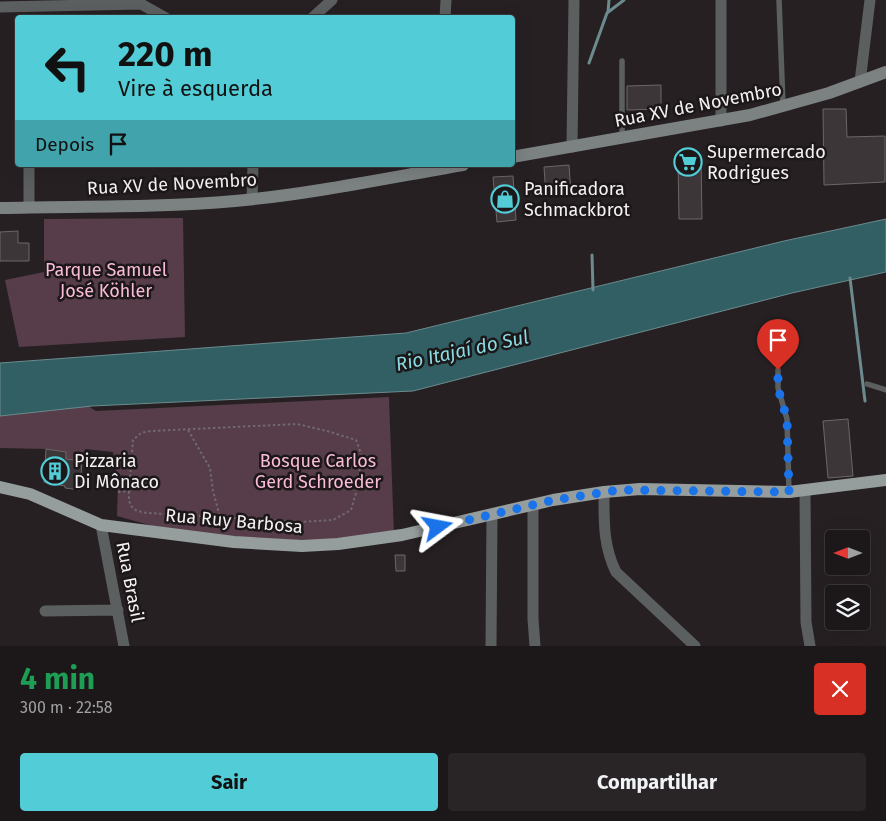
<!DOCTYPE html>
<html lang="pt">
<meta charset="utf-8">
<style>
:root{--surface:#1c181a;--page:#292527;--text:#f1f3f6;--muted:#a0a0a2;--line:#3a3739;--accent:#52ccd6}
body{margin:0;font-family:"Fira Sans",sans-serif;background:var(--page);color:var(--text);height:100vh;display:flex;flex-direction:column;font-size:19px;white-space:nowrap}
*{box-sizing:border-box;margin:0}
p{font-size:16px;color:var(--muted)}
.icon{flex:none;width:28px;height:28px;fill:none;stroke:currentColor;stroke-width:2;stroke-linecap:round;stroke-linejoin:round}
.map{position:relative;height:646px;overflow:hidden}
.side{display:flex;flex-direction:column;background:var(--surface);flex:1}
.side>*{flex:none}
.banner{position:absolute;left:15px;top:15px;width:500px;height:152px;border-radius:5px;box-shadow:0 5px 20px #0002,0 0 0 1px var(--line);background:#52ccd6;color:#111;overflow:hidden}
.needle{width:32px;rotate:270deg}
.controls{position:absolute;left:825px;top:530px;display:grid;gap:10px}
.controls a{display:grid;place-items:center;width:45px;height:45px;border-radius:5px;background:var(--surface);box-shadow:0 5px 20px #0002,0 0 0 1px var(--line);font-size:25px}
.pin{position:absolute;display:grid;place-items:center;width:42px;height:42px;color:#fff;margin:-51px -21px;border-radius:50% 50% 50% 0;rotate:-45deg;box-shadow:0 0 5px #0007}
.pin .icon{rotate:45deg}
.me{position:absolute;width:55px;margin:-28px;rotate:77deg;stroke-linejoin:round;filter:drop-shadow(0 0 4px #0008)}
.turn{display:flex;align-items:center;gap:18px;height:105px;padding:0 20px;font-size:22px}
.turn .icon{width:65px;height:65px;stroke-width:2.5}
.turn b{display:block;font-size:35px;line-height:42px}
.then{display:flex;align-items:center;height:48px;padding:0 20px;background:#0003;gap:10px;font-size:19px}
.round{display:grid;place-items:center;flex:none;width:52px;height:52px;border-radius:5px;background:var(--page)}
.head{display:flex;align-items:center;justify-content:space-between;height:85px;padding:0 20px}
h1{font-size:30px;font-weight:700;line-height:38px;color:#1e9e55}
.button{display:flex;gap:10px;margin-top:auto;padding:10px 20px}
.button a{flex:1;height:58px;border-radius:5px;background:var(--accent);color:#111;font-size:20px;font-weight:700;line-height:58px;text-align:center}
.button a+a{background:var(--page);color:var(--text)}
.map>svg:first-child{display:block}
.green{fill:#563d49}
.water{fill:#315f63;stroke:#6c8b8e}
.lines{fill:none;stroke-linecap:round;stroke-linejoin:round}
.stream{stroke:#6c8b8e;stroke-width:3}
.building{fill:#3c3638;stroke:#6d6669}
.path{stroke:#706a6d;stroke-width:2;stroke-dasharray:2.5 2.5;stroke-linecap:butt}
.service{stroke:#5c5f60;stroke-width:5.5}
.minor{stroke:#5c5f60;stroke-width:11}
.secondary{stroke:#7c8282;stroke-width:12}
.primary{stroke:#969d9d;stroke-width:12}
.route{stroke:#1a73e8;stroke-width:9;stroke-dasharray:0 16.2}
.labels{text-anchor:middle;stroke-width:5;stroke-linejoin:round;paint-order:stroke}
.street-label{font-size:18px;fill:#f5f1f3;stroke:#1c1719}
.poi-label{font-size:18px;fill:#f5f1f3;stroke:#1c1719;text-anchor:start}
.park-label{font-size:18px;fill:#fabbd8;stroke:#1c1719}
.water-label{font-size:19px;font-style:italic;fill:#89dce3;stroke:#1c1719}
</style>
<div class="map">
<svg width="886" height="646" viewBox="0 0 886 646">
<rect width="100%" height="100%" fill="#262023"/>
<path class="green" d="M183,218L185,337L19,347L5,280L44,272V219Z
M389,397L394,536L302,543L174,532L117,516L118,484L113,452L85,449L82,461L66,459V452L46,449L0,448V416L88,406L96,411Z"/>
<path class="water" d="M886,219V272L792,293L413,391L92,406L0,416V363L406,333L784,241Z"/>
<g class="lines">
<path class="stream" d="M608,12L609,0
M589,63L607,13L624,0
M592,255L593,290
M850,278L865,401"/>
</g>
<path class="building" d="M661,85V109L627,110V86Z
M823,109H846L847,137L885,136V182L824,185Z
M701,158L702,219H679L678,159Z
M569,165L571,193L546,196L544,167Z
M513,176L516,220L497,222L493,177Z
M18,231V243H29V261H0V232Z
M848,419L853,476L828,478L823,421Z
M46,449L66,452V459L82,461L80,490L65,488V486L44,482Z
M395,555H405V571H396Z"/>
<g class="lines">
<path class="path" d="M188,430L210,468L213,491L220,517
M118,492L129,491L133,440L141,433L151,431L297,424L327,431L356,440L362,456L356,493L351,510L333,520L300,522L148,513C133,511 128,508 129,491"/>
<path class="service" d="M779,0L783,105
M622,138V61
M778,370V388L787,419L789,492
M867,384L886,390"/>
<path class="minor" d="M0,7L141,4L166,18
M312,18L332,0
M445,18L446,0
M860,82L870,0
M721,121V0
M572,147L574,0
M29,165V207
M252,199L253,165
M805,491L806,622L810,646
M604,492C604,520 603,546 616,572L695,646
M533,505V619L535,646
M101,525L124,646
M45,611L118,610
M491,646L492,515"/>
<path class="secondary" d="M512,157L750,115L829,93L886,72
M0,208C78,206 157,208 235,201C311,194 387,178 463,165"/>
<path class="primary" d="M0,487L30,494L101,525L234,542L302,546L338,544L402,535L553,500L604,492L640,489L789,492L886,480"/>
</g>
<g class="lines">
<path class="route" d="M438,527L554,500L619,490L789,492L787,419L778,388V370"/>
</g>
<defs>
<g id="supermarket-ring" transform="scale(1.4375)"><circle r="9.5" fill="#1c1719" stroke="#52ccd6" stroke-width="1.5"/><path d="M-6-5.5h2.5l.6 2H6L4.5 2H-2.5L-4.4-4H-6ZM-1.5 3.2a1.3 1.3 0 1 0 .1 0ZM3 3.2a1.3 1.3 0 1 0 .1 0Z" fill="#52ccd6"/></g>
<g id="shop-ring" transform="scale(1.4375)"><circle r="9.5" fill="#1c1719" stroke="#52ccd6" stroke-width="1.5"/><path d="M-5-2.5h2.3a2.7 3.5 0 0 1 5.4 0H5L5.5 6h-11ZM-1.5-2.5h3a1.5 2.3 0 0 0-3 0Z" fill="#52ccd6"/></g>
<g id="building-ring" transform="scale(1.4375)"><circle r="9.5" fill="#1c1719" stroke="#52ccd6" stroke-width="1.5"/><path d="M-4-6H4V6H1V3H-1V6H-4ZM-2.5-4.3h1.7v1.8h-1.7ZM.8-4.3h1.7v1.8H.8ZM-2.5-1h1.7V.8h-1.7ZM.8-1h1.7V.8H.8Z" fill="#52ccd6"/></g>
</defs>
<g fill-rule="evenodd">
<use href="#supermarket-ring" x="688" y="162"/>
<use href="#shop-ring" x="505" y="199"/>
<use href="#building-ring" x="55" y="471"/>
</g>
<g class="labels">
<g class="street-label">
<text transform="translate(698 105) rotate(-11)" y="6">Rua XV de Novembro</text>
<text transform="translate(172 184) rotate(-3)" y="6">Rua XV de Novembro</text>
<text transform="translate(234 521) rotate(5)" y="6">Rua Ruy Barbosa</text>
<text transform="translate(130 582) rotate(79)" y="6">Rua Brasil</text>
</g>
<g class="poi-label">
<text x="707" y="158">Supermercado<tspan x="707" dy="21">Rodrigues</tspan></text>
<text x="524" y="195">Panificadora<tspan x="524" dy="21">Schmackbrot</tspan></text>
<text x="74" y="467">Pizzaria<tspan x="74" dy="21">Di Mônaco</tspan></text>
</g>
<g class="park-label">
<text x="106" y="276">Parque Samuel<tspan x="106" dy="21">José Köhler</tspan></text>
<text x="318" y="467">Bosque Carlos<tspan x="318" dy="21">Gerd Schroeder</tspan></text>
</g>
<g class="water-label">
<text transform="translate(462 350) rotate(-12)" y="7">Rio Itajaí do Sul</text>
</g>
</g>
</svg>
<div class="controls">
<a><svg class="needle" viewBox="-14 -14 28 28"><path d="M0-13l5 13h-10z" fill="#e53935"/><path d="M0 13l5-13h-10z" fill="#a0a0a2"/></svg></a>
<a><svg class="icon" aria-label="layers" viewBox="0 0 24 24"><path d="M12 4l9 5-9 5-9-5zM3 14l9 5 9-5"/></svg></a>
</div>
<div class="pin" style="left:778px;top:370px;background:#d93025"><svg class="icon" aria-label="arrive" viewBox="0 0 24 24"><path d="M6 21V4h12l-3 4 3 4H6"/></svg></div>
<svg class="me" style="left:438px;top:527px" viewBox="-20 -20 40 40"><path d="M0-17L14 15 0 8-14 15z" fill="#1a73e8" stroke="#fff" stroke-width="4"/></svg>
<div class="banner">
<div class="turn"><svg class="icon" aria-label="left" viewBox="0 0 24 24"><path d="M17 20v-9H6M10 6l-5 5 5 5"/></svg><div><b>220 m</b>Vire à esquerda</div></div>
<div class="then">Depois<svg class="icon" aria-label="arrive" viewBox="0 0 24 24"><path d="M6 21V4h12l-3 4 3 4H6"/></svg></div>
</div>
</div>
<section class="side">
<div class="head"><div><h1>4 min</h1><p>300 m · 22:58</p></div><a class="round" style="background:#d93025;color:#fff"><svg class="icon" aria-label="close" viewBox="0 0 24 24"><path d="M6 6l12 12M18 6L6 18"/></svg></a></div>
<div class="button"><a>Sair</a><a>Compartilhar</a></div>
</section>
